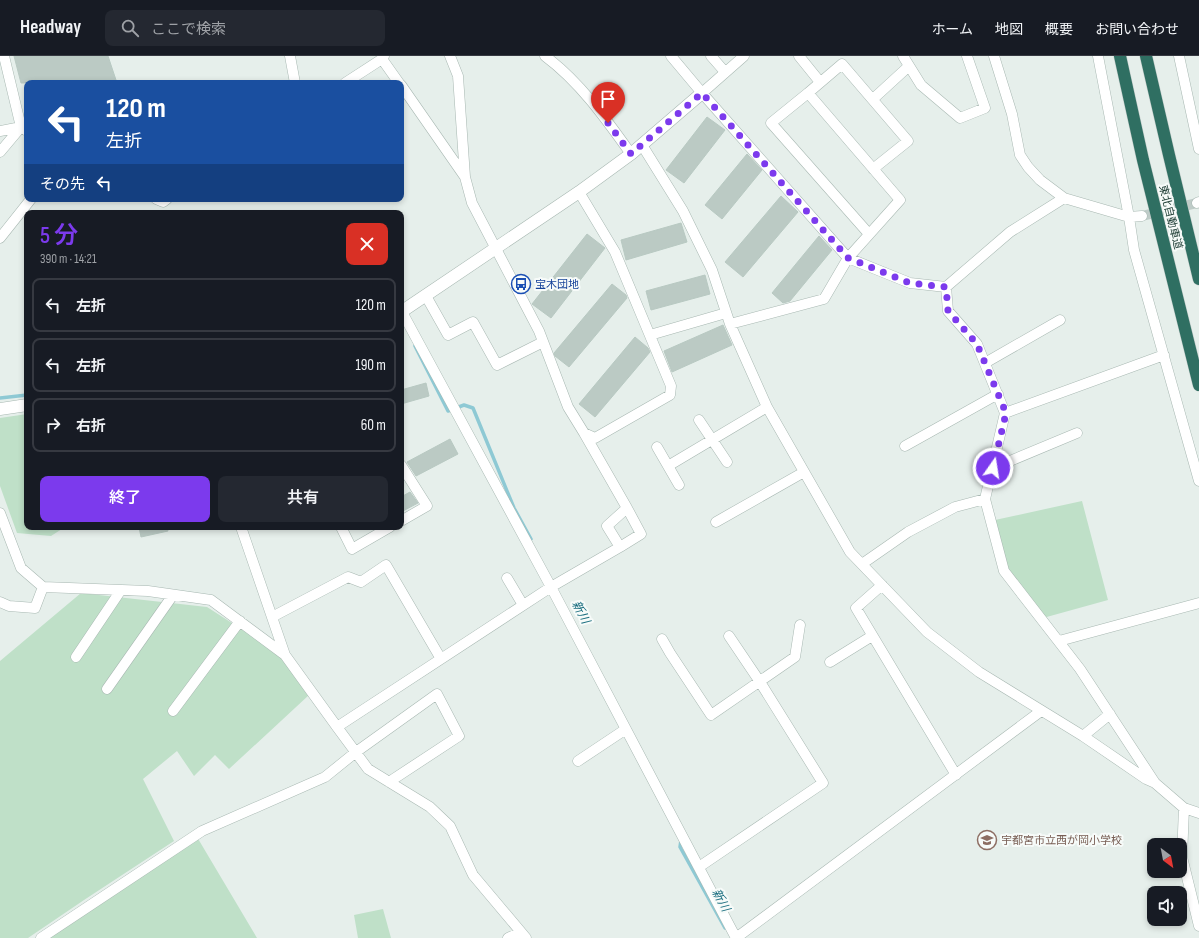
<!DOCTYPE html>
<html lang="ja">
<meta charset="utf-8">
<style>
:root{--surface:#171b24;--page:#242831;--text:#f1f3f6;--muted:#9ea1a6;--line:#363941;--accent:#7c3aed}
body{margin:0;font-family:"Sofia Sans Condensed","Noto Sans JP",sans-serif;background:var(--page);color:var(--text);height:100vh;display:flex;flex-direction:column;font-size:15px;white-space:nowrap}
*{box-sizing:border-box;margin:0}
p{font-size:13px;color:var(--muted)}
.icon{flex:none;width:22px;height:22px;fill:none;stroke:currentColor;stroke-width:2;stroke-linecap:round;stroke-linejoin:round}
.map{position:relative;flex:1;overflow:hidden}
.sheet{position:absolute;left:24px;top:154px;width:380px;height:320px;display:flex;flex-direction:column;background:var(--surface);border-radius:8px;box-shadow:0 2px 6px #0003}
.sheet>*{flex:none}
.banner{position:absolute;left:24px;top:24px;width:380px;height:122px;border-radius:8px;box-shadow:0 2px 6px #0003;background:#1a4fa0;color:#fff;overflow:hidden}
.needle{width:26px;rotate:148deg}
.buttons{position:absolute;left:1147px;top:782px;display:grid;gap:8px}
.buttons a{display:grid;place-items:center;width:40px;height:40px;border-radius:8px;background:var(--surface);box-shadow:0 2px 6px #0003;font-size:20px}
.pin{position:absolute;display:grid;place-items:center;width:34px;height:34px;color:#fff;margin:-41px -17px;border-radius:50% 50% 50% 0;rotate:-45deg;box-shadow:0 0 4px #0007}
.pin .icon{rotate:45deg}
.me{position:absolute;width:44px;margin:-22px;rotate:13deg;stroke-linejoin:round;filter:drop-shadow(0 0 3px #0008)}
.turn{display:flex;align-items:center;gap:14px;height:84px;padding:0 16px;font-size:18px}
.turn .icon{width:52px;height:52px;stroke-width:2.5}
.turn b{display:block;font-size:28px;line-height:34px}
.then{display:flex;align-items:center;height:38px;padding:0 16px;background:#0003;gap:8px;font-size:15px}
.round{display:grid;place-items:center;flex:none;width:42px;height:42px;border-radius:8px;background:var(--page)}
.headline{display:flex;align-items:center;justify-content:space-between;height:68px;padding:0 16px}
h1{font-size:24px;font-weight:600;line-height:30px;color:var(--accent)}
.cta{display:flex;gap:8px;margin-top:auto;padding:8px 16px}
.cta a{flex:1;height:46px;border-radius:8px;background:var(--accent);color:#fff;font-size:16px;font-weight:600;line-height:46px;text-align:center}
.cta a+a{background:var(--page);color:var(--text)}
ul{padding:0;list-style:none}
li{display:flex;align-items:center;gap:12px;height:54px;margin:0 8px 6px;padding:0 8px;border:2px solid var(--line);border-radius:8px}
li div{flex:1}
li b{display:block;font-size:15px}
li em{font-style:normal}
header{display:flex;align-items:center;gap:24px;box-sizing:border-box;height:56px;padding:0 20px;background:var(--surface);border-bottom:1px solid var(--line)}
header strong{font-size:19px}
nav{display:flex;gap:22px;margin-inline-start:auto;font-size:14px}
.search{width:280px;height:36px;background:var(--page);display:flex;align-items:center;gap:10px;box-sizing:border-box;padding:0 14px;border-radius:8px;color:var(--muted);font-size:15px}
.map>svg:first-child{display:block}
.green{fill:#bfe0c8}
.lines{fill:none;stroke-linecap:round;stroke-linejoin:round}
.stream{stroke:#8ec9d4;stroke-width:3.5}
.building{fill:#bbcac4;stroke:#b8c9c2}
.minor-tunnel{stroke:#bfccc8;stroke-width:10;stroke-dasharray:10 5;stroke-linecap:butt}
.minor-casing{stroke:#a8b8b2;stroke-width:11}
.tertiary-casing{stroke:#a8b8b2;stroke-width:13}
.motorway-casing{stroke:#c2cac8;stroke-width:13}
.minor{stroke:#fff;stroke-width:10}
.tertiary{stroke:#fff;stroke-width:12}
.motorway{stroke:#2f6f62;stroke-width:12}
.route{stroke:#7c3aed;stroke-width:7;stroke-dasharray:0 12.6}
.labels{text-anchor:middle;stroke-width:4;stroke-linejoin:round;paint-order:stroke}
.street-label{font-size:11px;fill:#24423a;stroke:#f7fbf9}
.transit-label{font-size:11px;fill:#164399;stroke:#f7fbf9;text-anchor:start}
.education-label{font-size:11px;fill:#785e54;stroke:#f7fbf9;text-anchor:start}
.water-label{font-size:12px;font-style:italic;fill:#1c6f80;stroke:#f7fbf9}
</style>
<header>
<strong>Headway</strong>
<div class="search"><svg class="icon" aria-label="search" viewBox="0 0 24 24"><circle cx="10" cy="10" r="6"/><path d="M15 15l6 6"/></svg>ここで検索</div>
<nav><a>ホーム</a><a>地図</a><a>概要</a><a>お問い合わせ</a></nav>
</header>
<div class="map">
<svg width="1199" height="882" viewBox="0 0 1199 882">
<rect width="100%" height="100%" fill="#e6efeb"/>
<path class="green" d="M27,358V471H65L51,480L17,477L0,430V362Z
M1082,445L1108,544L1043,562L1009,515L995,464Z
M81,537L207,551L280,598L309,639L229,713L215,699L194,720L177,695L143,723L174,785L84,844L28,882H0V605Z
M197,781L257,882H44Z
M383,853L391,882H358L354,859Z"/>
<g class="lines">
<path class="stream" d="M415,290L448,355L464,349L473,352L514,452L531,483
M0,342L27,339
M681,784L680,791L725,872"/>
</g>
<path class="building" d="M14,0H108L117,27H21Z
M707,61L725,74L684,127L666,114Z
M747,98L762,114L722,163L705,149Z
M781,140L798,156L743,221L725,206Z
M681,167L687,186L626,204L621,184Z
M587,178L605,192L551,262L532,248Z
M819,180L832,194L790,245L783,247L772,237Z
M705,219L710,238L651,254L646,235Z
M612,228L626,239L627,242L569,311L555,300L554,297Z
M723,269L732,289L672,316L664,295Z
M635,281L648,292L650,296L595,361L579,348Z
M426,327L429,340L401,348V334Z
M450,383L458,398L416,420L407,406Z
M410,436L418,447L401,456V441Z
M139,471H167L168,475L141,481Z"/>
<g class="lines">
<path class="minor-tunnel" d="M1142,160L1197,147"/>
<g class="minor-casing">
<path id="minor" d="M4,0L21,71L27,75
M290,0L295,27
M384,0L382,3L399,27
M450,0L458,20L465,121L472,147L539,275L568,351L584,377L595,382L670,339L671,330L615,196L579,136
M545,0C580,26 606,63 631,98
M671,0L702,37L848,202L910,227L946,231L948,255L977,288L1005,357L985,443L1004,515L1080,613L1155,727L1184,752L1199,757
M711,0L725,16
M799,0L820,26
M903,0L921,29L960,62L985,52L967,0
M994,0L1012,58L1020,99L1028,111L1040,124L1064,142
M1098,0L1129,161L1134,194L1199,425
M1179,0L1199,93
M345,27L382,3
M401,29L465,121
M702,37L744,0
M808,37L771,67L869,178
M873,43L909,10
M0,75L21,71
M642,89L683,155L712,214L730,268L767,351L850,496L927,576L979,616L1083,680L1146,723L1155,727
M0,96L21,71
M156,143L163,146L167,143
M1197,147L1199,146
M0,182L31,143
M946,231L1010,176L1064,142L1129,161L1142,160
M426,240L448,279L473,266L497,309L543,286
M402,256L551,531L736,882
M730,268L824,243L848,202L900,144L808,37L842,8L908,85L873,113
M650,279L726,257
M985,307L1060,264
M1005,357L1164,299
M699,364L727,406
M905,390L998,338
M657,391L679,429
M401,409L427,450L401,465
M668,410L767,351
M993,412L1077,377
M0,457L21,512L43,531L148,535L211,544L285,599
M716,466L804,416
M241,471L285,599L337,671L368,713L430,751L450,770L473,819L526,882
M341,471L352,493L390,471
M620,491L641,478L627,452
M862,508L908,476L955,451L985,443
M507,522L523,549
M882,529L856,552L956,719
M0,546L9,550L35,552L43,531
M272,561L348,521L361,526L386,509L441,603
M662,583L670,597L711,659L795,601L800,569
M1059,585L1199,547
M76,601L121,534
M830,606L872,580
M107,633L173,539
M173,655L240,565
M337,671L551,531L620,491L607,470L627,452L584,377
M1083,680L1110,658
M578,705L626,673
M1184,752L1182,801L1199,870
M699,811L823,727L760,626L729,580
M41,882L202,775L325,721L356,696L437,638L459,680L389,726
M508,882L521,876
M736,882L1041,655"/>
</g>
<g class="tertiary-casing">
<path id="tertiary" d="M401,256L579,136L631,98L702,37
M0,353L27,349"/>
</g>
<g class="motorway-casing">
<path id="motorway" d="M1120,0L1143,104L1199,329
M1146,0L1169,99L1199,223"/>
</g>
<use href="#minor" class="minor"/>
<use href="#tertiary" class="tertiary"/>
<use href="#motorway" class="motorway"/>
</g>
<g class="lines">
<path class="route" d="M608,67L631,98L702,37L848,202L910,227L946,231L948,255L977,288L1006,357L993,412"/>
</g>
<defs>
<g id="bus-ring" transform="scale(1)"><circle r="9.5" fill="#f7fbf9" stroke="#1a4fb4" stroke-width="1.5"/><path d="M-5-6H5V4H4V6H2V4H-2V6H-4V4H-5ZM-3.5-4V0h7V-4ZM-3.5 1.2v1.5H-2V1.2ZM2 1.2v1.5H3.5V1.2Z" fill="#1a4fb4"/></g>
<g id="school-ring" transform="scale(1)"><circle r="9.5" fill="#f7fbf9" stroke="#8d6e63" stroke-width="1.5"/><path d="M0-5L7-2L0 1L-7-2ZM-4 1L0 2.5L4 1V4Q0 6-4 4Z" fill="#8d6e63"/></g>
</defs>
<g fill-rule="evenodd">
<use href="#bus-ring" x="521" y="228"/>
<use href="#school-ring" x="987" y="784"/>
</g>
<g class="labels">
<g class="street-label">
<text transform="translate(1171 161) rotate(76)" y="4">東北自動車道</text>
</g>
<g class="transit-label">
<text x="535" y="232">宝木団地</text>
</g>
<g class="education-label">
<text x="1001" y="788">宇都宮市立西が岡小学校</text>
</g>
<g class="water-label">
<text transform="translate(581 556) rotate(62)" y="4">新川</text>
<text transform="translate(721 844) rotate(61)" y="4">新川</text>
</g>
</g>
</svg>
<div class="buttons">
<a><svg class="needle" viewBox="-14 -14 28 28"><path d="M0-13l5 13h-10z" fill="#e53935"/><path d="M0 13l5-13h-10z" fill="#9ea1a6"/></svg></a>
<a><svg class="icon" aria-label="sound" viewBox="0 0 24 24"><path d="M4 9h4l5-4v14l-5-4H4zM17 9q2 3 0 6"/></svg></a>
</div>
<div class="pin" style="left:608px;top:67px;background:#d93025"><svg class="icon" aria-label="arrive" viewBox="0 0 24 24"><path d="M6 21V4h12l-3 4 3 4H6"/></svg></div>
<svg class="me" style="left:993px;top:412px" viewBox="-20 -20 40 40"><circle r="17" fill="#7c3aed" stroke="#fff" stroke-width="3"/><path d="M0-11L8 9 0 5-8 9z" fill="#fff"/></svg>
<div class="banner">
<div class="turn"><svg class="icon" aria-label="left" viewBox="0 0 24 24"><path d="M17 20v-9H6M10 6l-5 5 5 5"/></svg><div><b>120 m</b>左折</div></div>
<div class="then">その先<svg class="icon" aria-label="left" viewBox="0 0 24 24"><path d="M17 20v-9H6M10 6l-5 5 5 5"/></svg></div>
</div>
<section class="sheet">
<div class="headline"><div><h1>5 分</h1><p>390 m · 14:21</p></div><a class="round" style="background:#d93025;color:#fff"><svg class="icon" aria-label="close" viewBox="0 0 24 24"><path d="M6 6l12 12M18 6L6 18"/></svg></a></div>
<ul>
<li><svg class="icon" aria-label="left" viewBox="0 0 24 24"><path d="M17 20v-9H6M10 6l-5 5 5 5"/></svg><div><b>左折</b></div><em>120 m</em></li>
<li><svg class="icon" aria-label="left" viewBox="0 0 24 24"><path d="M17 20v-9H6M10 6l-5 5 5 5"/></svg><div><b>左折</b></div><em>190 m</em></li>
<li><svg class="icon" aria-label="right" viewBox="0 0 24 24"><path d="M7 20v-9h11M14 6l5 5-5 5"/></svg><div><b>右折</b></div><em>60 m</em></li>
</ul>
<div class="cta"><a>終了</a><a>共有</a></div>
</section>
</div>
